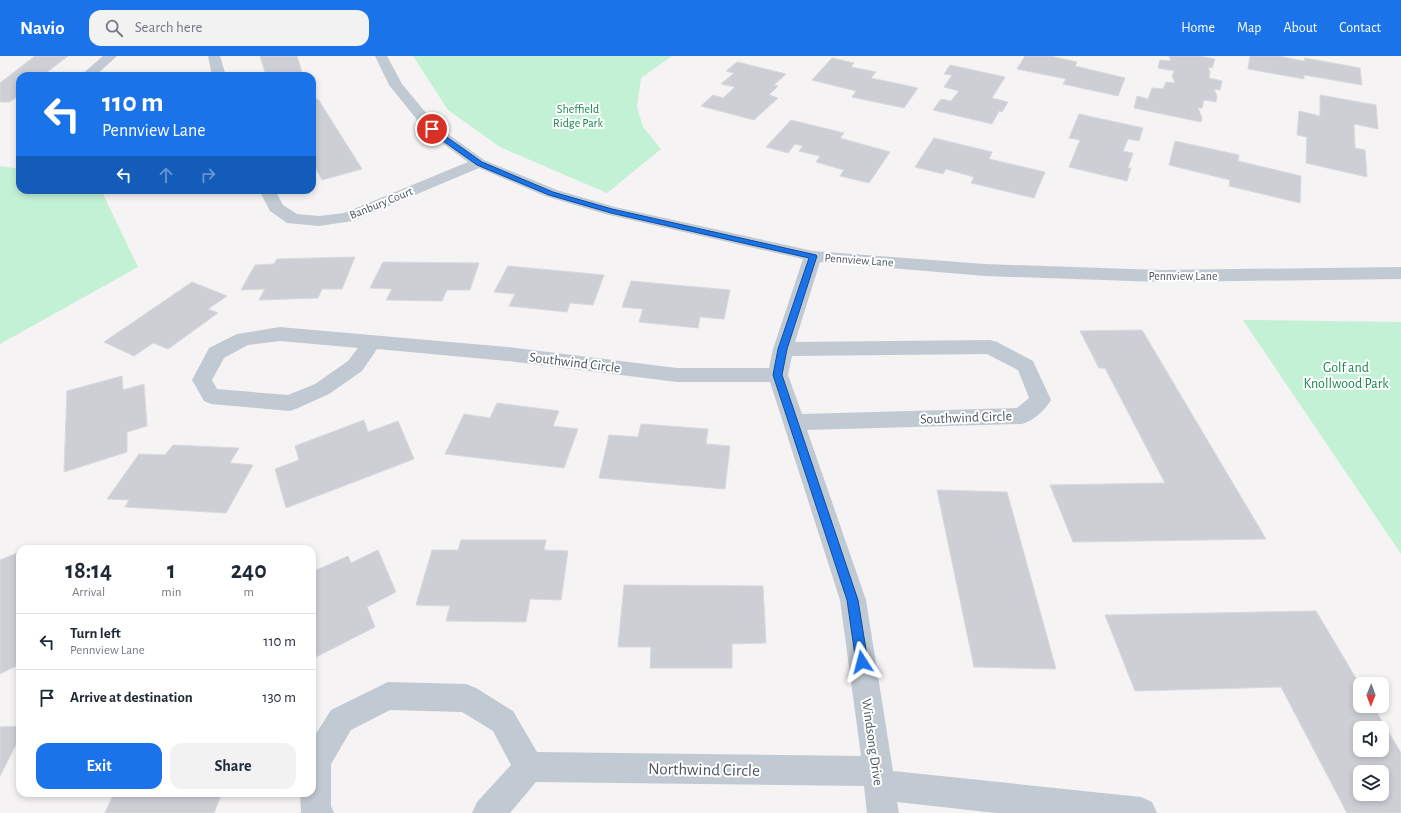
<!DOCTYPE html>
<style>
:root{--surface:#fff;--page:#f2f2f3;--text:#1f2937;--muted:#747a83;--line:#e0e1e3;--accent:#1a73e8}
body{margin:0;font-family:"Alegreya Sans",sans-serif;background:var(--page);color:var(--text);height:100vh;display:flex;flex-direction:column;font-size:15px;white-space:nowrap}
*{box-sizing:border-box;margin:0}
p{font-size:13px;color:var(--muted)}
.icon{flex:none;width:22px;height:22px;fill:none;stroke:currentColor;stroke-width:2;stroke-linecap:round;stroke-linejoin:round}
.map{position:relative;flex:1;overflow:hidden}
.sheet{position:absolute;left:16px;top:489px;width:300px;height:252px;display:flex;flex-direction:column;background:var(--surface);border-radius:12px;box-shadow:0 2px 6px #0003}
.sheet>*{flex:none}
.top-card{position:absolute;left:16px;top:16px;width:300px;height:122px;border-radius:12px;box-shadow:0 2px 6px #0003;background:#1a73e8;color:#fff;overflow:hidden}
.needle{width:26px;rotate:181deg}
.buttons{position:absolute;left:1353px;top:621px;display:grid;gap:8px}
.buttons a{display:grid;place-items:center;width:36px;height:36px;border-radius:8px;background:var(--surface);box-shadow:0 2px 6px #0003;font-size:20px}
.pin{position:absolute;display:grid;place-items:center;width:34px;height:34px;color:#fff;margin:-17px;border:2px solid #fff;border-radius:50%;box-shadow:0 1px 4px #0007}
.me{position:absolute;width:44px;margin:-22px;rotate:351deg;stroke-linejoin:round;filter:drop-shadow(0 0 3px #0008)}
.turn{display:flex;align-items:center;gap:14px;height:84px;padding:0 20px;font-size:18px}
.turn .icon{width:52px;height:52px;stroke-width:2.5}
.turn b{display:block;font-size:28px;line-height:34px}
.lanes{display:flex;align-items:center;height:38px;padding:0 20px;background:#0003;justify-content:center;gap:20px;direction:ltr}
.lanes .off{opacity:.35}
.eta{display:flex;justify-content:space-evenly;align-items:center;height:68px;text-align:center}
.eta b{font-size:24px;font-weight:600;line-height:28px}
.primary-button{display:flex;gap:8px;margin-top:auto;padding:8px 20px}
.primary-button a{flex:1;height:46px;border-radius:12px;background:var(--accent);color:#fff;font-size:16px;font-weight:600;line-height:46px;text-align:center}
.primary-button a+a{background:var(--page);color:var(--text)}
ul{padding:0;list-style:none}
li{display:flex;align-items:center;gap:12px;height:56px;padding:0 20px;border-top:1px solid var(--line)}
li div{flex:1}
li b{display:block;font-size:15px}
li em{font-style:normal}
header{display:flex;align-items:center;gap:24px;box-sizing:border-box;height:56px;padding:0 20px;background:var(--accent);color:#fff}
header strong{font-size:19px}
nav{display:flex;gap:22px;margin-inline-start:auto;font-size:14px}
.search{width:280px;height:36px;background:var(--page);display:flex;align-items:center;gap:10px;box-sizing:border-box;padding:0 14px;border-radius:12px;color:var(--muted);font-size:15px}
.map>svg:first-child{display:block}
.green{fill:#c3f1d5}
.building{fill:#cdcfd5;stroke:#d7d9de;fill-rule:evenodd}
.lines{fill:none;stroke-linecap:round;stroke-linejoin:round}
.street{fill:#c1cad2;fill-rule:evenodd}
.route{fill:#1a73e8;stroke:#114b97}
.labels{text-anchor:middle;stroke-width:4;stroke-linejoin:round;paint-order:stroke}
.far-park-label{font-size:12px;fill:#17864f;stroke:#fff}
.far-street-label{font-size:12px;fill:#4a5661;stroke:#fff}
.street-label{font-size:14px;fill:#4a5661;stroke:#fff}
.park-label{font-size:14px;fill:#17864f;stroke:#fff}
.near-street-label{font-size:17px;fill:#4a5661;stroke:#fff}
</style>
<header>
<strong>Navio</strong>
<div class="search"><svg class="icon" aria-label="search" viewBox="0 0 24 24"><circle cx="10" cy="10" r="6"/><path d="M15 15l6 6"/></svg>Search here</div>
<nav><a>Home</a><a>Map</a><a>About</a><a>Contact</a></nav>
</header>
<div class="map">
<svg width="1401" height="757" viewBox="0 0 1401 757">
<rect width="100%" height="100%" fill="#f5f3f3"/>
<path class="green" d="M413,0H672L641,22L637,51L643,71L661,93L607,137L500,91L448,54Z
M0,110L20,113V134H101L138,211L0,288Z
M1243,264L1401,266V498Z"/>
<path class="building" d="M35,0H68L42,20H20V38L10,46H0V27Z
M260,0H297L303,20H266Z
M1025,0H1050L1077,6L1075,10L1125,22L1118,40L1063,28L1066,23L1017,13Z
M1169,0H1198L1215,3L1212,12L1208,11L1210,16L1209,22L1222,25L1220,34L1214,33L1217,40L1216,46L1204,44L1202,52H1198L1202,62L1201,66L1134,52L1137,40L1148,43L1152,32L1163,33L1166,26L1175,27L1172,20L1174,15L1158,12L1160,4L1171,5Z
M1250,0H1278L1304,5L1305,2L1360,12L1362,29L1304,19V23L1248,13Z
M832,2L854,7L851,11L876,16L871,22L918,32L904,52L852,41L856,35L812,24Z
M737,6L786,18L774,29L778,30L769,39L778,42L754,64L701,50L713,39L723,42L735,31L721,28L734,17L726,15Z
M950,9L1005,21L992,42L1008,46L1002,56L999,55L992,68L933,54L941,43L951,45L959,35L944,31L952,19L944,18Z
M1320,39L1376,49L1378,73L1354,68L1355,92L1365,94L1367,121L1306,107L1307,81L1297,79L1299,55L1320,60Z
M318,43L362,113L322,124L312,106V44Z
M1079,58L1143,72L1139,85L1128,83L1123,95L1133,97L1128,112H1131L1127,125L1069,111L1080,84L1069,82Z
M791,64L844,77L840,82L890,96L869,127L840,120L844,114L816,106L820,100L799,95L803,90L795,88L788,97L766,91Z
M934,82L992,96L989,103L1045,116L1034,142L971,127L974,121L946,113L943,118L915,111Z
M1175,85L1239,99L1238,105L1301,120L1300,147L1229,130L1230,124L1169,109Z
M355,201L342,233H322L318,242L259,244L265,233L241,234L255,209L274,208L277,203Z
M383,206L479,207L470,234H447L442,245L386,244L392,233L370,232Z
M508,210L604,219L593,249L570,247L567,256L509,250L515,238L494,236Z
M631,225L730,234L724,263L700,261L698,272L639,266L643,253L622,251Z
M192,226L227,240L208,253L218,257L168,293L153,287L134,300L104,286Z
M1142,274L1266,483L1073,486L1050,429L1165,427L1105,312H1099L1080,275Z
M122,320L123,334L144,328L147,370L127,376V396L64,416L67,335Z
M497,347L559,355L553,370L578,373L564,412L445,398L464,358L490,362Z
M364,364L368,376L398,365L414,403L286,452L275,413L299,404L295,390Z
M641,368L708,373L706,388L730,390L725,433L599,422L609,379L638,381Z
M173,389L239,392L230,407L253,409L226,457L125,451L129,444L107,443L139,398L165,399Z
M937,434L1007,436L1056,613L974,611Z
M461,484H546L544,494L568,495L561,544L530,543L526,566L446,565L450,550L416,549L432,494H458Z
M378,494L396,536L367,551L375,571L312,603V516L348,500L351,507Z
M17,497L20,515V608L0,618V504Z
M624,529L763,530L766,587L732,588V612H650L651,591H618Z
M1316,555L1360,629V650H1373L1401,697V757H1347L1281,631L1135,635L1105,559ZM1360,672H1382V694H1360ZM1360,716H1382V738H1360Z
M20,670V681L0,720V671Z
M114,737H222L214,757H105Z"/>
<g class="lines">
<path class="street" d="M103,0H117L95,20H80Z
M208,0H220L226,20H212Z
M375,0H387L402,28L437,70L484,104L557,134L615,151L813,195L985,208L1161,214L1401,211V223L1161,226L985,220L820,206L795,286L990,284L997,286L1033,305L1051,344C1045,354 1033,365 1022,368L807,374L866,544L893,715L1141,741L1152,746L1157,757H996L897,746L899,757H867L864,730L536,726L510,757H472L477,746L511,709L493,675L462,656L390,654L351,674L331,708V750L334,757H301L300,737H312V684L331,654L388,626L466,628L476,632L513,655L537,696L861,700L840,544L770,326H677L507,305L377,293L362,315L329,338L298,352L290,355L211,348L204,345L192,324L209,292L237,278L280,271L507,291L677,312H769L773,293L803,203L605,158L545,140L479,112L353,165L319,170L287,167L270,155L259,134H275L283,149L297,158L319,160L344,157L468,106L427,76L389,29ZM280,285L358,292L348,305L315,328L288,339L217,333L212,324L224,302L248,289ZM987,298L1018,314L1029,342L1017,352L802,358L788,319L792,300Z"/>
</g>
<path class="route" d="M429,72H434L482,106L553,136L612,153L816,199L817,200L787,293L782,319L858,544L868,606L866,610L862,612L858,610L856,606L847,544L773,319L778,293L809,202L611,157L549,139L477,109L429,75Z"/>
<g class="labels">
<g class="far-park-label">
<text x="578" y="57">Sheffield<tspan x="578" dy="14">Ridge Park</tspan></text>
</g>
<g class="far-street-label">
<text transform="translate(381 147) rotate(-22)" y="4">Banbury Court</text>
<text transform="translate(859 204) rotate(4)" y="4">Pennview Lane</text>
<text x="1183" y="224">Pennview Lane</text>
</g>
<g class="street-label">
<text transform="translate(575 306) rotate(7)" y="5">Southwind Circle</text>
<text transform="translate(966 361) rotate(-2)" y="5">Southwind Circle</text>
<text transform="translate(873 686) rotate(82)" y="5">Windsong Drive</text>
</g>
<g class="park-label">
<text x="1346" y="316">Golf and<tspan x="1346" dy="16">Knollwood Park</tspan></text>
</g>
<g class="near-street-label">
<text transform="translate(704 713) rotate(1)" y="6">Northwind Circle</text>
</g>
</g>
</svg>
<div class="buttons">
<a><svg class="needle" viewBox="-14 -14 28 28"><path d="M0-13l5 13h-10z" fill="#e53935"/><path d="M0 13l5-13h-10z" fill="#747a83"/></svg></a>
<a><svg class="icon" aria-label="sound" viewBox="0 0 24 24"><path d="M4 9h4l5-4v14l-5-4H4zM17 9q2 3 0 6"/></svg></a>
<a><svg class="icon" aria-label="layers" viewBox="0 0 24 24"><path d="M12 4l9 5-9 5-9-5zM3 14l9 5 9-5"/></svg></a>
</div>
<div class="pin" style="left:432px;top:73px;background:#d93025"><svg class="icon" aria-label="arrive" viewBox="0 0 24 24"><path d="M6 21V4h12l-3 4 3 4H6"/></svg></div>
<svg class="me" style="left:862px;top:606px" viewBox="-20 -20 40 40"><path d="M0-17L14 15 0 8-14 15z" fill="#1a73e8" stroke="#fff" stroke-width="4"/></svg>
<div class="top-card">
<div class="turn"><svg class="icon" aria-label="left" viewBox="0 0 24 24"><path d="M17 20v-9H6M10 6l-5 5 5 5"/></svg><div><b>110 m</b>Pennview Lane</div></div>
<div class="lanes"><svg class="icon" aria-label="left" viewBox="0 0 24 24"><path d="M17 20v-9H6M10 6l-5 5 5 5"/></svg><svg class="icon off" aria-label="ahead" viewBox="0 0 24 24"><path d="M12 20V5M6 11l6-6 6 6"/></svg><svg class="icon off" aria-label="right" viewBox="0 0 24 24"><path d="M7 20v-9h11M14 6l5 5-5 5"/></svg></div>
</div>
<section class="sheet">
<div class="eta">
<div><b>18:14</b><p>Arrival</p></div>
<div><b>1</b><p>min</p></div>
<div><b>240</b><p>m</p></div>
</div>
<ul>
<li><svg class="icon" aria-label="left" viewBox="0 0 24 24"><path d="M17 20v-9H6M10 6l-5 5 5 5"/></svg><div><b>Turn left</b><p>Pennview Lane</p></div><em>110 m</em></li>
<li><svg class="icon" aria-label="arrive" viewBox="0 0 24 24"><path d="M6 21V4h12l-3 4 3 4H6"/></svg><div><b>Arrive at destination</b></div><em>130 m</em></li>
</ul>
<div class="primary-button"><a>Exit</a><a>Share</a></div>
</section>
</div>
